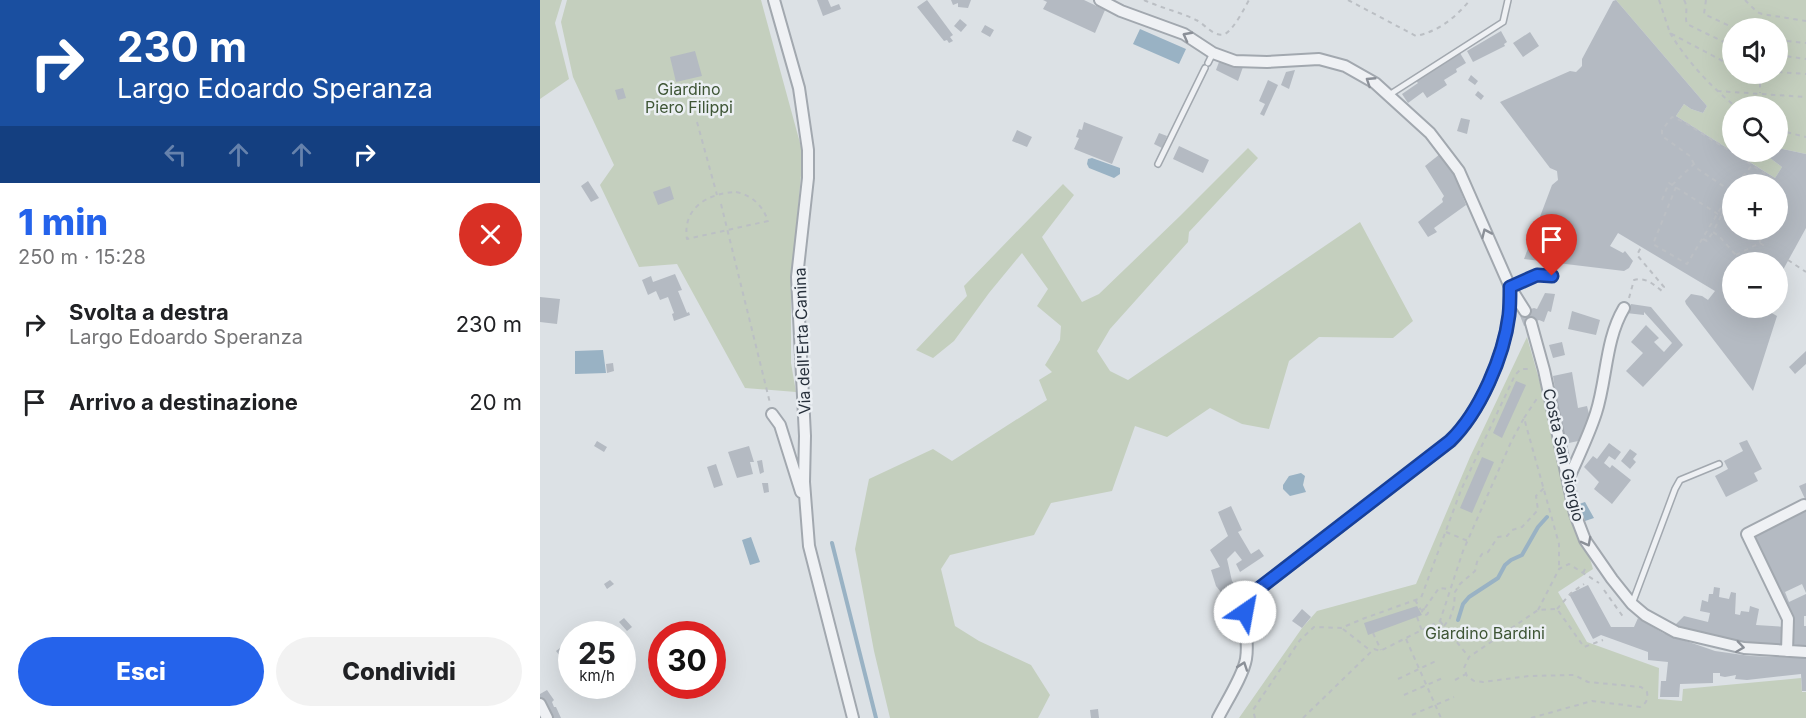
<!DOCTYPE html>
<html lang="it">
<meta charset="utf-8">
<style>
:root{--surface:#fff;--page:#f2f2f2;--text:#202124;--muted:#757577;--accent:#2563eb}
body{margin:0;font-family:Inter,sans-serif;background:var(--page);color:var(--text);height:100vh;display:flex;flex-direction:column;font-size:22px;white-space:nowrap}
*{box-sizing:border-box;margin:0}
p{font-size:20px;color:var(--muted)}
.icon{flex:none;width:33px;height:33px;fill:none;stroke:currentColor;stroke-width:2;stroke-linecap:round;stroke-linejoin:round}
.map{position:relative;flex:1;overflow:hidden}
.drawer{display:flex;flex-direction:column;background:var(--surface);width:540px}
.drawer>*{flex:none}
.top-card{background:#1a4fa0;color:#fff;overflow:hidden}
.fabs{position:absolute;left:1182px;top:18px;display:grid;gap:12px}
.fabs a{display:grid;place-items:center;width:66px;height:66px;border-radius:50%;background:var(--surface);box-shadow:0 6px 24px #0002;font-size:30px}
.speed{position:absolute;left:18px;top:621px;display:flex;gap:12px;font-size:30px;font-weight:700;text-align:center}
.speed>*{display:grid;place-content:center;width:78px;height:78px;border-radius:50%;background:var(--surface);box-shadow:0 6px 24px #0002;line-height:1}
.speed small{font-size:15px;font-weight:400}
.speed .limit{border:9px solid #d22;background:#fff;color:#111}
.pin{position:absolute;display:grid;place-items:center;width:51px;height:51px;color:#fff;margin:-62px -26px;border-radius:50% 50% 50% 0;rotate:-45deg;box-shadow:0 0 6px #0007}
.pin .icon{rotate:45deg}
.me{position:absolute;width:66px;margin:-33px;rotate:33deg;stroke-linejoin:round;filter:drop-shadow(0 0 4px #0008)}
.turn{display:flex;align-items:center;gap:21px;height:126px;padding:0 18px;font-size:27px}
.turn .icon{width:78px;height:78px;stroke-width:2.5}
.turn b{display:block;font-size:42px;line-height:51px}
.lanes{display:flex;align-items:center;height:57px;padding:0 18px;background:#0003;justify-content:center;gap:30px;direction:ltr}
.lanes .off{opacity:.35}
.round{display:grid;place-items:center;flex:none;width:63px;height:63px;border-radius:32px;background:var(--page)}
.head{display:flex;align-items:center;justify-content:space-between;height:102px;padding:0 18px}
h1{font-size:36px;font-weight:800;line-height:45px;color:var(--accent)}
.action{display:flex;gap:12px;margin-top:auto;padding:12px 18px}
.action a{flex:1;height:69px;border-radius:36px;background:var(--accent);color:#fff;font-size:24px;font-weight:800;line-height:69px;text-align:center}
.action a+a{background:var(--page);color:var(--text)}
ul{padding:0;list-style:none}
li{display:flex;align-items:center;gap:18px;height:78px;padding:0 18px}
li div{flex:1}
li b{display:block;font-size:22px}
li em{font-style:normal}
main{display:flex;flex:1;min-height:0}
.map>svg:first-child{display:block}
.green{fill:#c4cfbe;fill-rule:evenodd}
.water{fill:#99b2c4}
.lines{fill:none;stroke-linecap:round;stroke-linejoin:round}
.stream{stroke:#99b2c4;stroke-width:4}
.building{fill:#b4bac2;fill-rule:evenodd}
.service-casing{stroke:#a2a8af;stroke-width:8}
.minor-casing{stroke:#a2a8af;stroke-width:14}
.path{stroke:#bbbfc4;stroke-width:2;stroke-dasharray:4.5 4.5;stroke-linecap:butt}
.service{stroke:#eff1f4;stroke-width:5}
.minor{stroke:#eff1f4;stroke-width:10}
.oneway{stroke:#8b9098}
.route-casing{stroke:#184099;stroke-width:15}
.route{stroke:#2563eb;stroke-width:10}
.labels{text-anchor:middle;stroke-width:5;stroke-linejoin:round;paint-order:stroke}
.park-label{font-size:16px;fill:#3e5535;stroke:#ebeff3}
.street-label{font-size:16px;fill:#27303b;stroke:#ebeff3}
</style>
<main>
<section class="drawer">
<div class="top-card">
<div class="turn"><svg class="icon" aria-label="right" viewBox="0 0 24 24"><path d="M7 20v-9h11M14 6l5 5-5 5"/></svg><div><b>230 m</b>Largo Edoardo Speranza</div></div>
<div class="lanes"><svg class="icon off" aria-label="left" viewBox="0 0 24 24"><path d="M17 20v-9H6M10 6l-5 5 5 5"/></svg><svg class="icon off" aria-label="ahead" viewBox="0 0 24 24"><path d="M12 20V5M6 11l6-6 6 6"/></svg><svg class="icon off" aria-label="ahead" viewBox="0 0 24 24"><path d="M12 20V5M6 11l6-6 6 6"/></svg><svg class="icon" aria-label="right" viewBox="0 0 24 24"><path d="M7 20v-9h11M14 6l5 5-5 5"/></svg></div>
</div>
<div class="head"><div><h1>1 min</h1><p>250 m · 15:28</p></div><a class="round" style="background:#d93025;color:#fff"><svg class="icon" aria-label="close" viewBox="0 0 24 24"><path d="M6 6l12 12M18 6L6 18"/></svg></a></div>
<ul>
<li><svg class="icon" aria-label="right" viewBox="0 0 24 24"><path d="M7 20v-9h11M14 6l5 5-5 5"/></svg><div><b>Svolta a destra</b><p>Largo Edoardo Speranza</p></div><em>230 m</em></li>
<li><svg class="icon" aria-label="arrive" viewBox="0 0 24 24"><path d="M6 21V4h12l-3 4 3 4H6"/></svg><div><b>Arrivo a destinazione</b></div><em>20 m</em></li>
</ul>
<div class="action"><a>Esci</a><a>Condividi</a></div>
</section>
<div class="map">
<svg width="1266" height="718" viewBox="0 0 1266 718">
<rect width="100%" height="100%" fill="#dce1e5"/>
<path class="green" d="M0,0H22L15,23L29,79L0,99Z
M27,0H221L263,154L251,284V363L256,392L205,388L137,264L99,267L60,185L74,165L33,77L21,22Z
M1076,0H1266V154L1238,148V106H1192V151L1136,116L1144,104L1151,109L1163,113L1167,106ZM1192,28H1238V74H1192Z
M708,148L718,158L649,232L648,242L570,329L557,351L570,371L588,380L820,222L873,321L853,338L779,337L749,361L729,429L702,424L670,408L627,437L595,426L572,491L511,503L494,535L410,555L401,569L415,626L439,641L491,665L510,695L498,718H350L334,651L315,549L329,479L393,449L412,461L507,400L499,380L512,372L505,365L520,340L521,326L497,306L508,289L482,253L449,293L414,341L393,358L376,350L427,296L424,286L523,184L534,195L502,237L542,302L559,294L640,216Z
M1194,152H1229L1226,155L1242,167L1235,178Z
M987,337L1053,569L1018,592L1047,642L1119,668L1118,699L1142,701L1143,689L1261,678L1262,692H1266V718H699L762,628L777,611L876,584L930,457Z"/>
<path class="water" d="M600,29L646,49L639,64L593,44Z
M552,158L580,168V174L574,178L549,168L547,164L548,159Z
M63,350L66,373L35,374V351Z
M761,473L765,476L763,485L766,492L750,496L743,489V485L749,476Z
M1045,502L1054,518L1045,521L1039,504Z
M211,537L220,562L210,565L202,540Z"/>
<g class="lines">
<path class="stream" d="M292,543L336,718
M918,620L923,604L929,597L958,578L965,565L971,560L982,555L998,527L1007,517"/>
</g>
<path class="building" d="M277,0H288L291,7L299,4L301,9L283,16Z
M387,0L413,35L410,37L413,41L409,43L407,40L404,41L377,7Z
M411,0H431L428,8L418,7V3L413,5Z
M503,0H544L565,10L555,33L503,9L507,2Z
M1076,0L1167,106L1163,113L1151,109L1144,104L1136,116L1235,178L1242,167L1226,155L1229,152H1238V148L1266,154V228L1238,279V262H1192V308H1223L1237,316L1213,391L1146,304L1145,301L1151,294L1162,296L1168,300L1175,291L1078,233L1070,246L1083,253L1085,251L1093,261L1089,268L1084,271L984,259L1012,185L1018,180L1017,171L1010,168L960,102L1030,71L1036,72L1042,66V59L1073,1ZM1192,184H1238V230H1192Z
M420,19L427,25L421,32L414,26Z
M445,25L454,30L450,37L441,32Z
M961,31L967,42L964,44L965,46L933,62L927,51Z
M990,32L999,46L983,57L973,43Z
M155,51L162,76L136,82L130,57Z
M920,53L926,63L916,69L917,72L904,80L907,85L887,98L883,92L868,103L862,94L878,83L876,81Z
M679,62L703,67L698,81L676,70Z
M755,70L749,89L741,85L746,72Z
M931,75L938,81L935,85L928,80Z
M728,80L738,85L724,116L720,114L725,104L719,101Z
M83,88L86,98L78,100L75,90Z
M938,91L944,96L941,100L935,95Z
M921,118L930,120L927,134L917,131Z
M544,122L583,137L572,164L534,149L539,138L536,137L539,129L542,130Z
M477,130L492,137L487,147L472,141Z
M619,133L627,136L622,148L614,144Z
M639,146L669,160L663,173L633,159Z
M900,154L904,157L923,190L921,192L926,205L894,228L897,232L888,237L878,222L903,202L902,199L904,196L885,166Z
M48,181L59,198L51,202L41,186Z
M130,186L134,199L118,205L113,192Z
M135,274L142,290L138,291L147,313L149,312L150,315L134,321L132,314L134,313L128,297L120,300L116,291L108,295L102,280L111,276L113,282Z
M1005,293L1015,294L1011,312L1008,311L1004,322L999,320L984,326L979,313L994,308L997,309Z
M0,297L20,299L17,324L0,322Z
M1091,304L1111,307L1143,345L1103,387L1086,371L1103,353L1091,342L1106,325L1119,338L1114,342L1124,352L1132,343L1104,312V315L1086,313Z
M1032,311L1060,320L1056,335L1028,329Z
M1022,342L1025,355L1013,358L1009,345Z
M1266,351V364L1255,374L1249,367Z
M73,363L74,371L67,373L66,364Z
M1032,372L1038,408L1047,406L1050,418L1043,440L1024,444L1013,376Z
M976,381L986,385L962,438L953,433Z
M1207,440L1222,469L1214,473L1218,481L1186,497L1175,476L1188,469L1184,461L1203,451L1199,443Z
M57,441L67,447L64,452L54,446Z
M1069,443L1081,452L1075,460L1069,456L1064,463L1070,468L1072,465L1091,480L1072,504L1054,489L1059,482L1044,467L1053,456L1057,459Z
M209,446L214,462H210L213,474L197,478L188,452Z
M1090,449L1097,454L1093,459L1096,462L1090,469L1081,461Z
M942,457L954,462L932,513L920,508Z
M222,460L224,472L220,474L217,461Z
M176,464L183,485L174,488L167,467Z
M222,483H228L229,492L224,493Z
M1266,483V501L1259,486Z
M691,506L702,530L698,532L711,554L719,549L724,556L700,572L696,564L702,560L695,551L687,559L692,581L699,591L688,601L676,586L671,570L680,567L670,550L688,536L678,512Z
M1266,507V593L1262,584L1245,592L1249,602L1266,594V616H1264V626H1266V647L1251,646L1252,619L1211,536Z
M70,580L74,584L67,589L64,584Z
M1048,585L1071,627H1094L1098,618L1123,633L1175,651L1210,656L1266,658V691H1262L1261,674L1207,680L1195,679L1196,675L1185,677L1180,676V673H1173V683L1140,684L1139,697H1120L1121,681H1126L1128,662L1108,660V652L1061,635L1053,639L1029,594Z
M1174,587L1180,588L1179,597L1189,599L1191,592L1196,593L1195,614L1200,615L1201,611L1209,612L1210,606L1219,609L1216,625L1246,627L1245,646L1197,642L1134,626L1144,616L1168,622L1170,613L1160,611L1162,600L1168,602L1169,594H1173Z
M877,606L882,615L828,635L824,623Z
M762,609L771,617L762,628L752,621Z
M84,618L92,627L87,631L79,622Z
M32,639V665L29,667L16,651Z
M7,690L14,700L12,702L14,707H16L21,718H9L0,700V694Z
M558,709L559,718H551L550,710Z"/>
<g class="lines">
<g class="service-casing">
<path id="service" d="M668,63L673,53
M849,95L963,22L968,0
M618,164L665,68
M970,287L997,275L1012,276
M1092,604L1135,489L1140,480L1179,464"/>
</g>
<g class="minor-casing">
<path id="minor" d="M234,0L259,88L268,150V178L257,277L265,436L264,482L269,546L313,718
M560,0L581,11L644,34L673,53L695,61L727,62L779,59L805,66L835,83L890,133L919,171L970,287L985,311
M991,323L1004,370L1035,514L1045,540L1072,579L1092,604L1105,615L1136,632L1204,648L1266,652
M232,414L240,425L261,492
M1029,478C1038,457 1049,435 1056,413C1067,379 1065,340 1084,308
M1247,651L1248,619L1207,534L1264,505
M0,704L7,718
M678,718C686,702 703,676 706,659C710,637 699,614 712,594L911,441C940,412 964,356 969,315C970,306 970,296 970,287"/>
</g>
<path class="path" d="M604,0C621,8 640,12 656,20C665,24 674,38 685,34C694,29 704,9 709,0
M808,0L876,36C899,31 915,18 930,0
M1119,0L1130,33L1192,66
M1144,0C1149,8 1144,16 1147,24L1192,46
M1166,0L1164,14L1194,28
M1205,0L1217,12L1222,14L1266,21
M1130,33C1147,61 1170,86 1195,106
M1238,40L1266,43
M1238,55L1266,59
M1238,72L1266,74
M1220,74V93
M1177,91L1266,97
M157,122L177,195
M1238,130L1266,137
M1154,164L1150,156L1122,136V130L1132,117L1144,122L1212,165
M1197,184L1212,165L1236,181L1228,184
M1132,185L1154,164L1158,169L1192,192
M1136,187L1113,244L1147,264L1182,206L1192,201
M196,192C212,195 223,206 228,221L147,239C142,208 168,193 196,192Z
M1122,200L1129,183L1181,216L1185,209L1192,210
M181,204L230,403
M1181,216L1173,232L1179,236L1202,262
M1219,230L1220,243
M1163,239L1167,241L1173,232
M1220,243L1226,247
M1196,255L1220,243
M1248,260L1266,272
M1089,298L1094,280C1106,277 1113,284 1122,291L1124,287L1097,255L1101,247
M984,418L998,397
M906,532L928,541
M1043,573L1047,565
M1064,590L1084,618
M875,600L881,610
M885,608L899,588L910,589
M882 612a3 3 0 1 1 6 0a3 3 0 1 1-6 0Z
M1017,609L1031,593L1044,584
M998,610L1019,569L1029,564L1059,583
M877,617L882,631
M900,621L928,656
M904,626L910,618L914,606L915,592L920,584L935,571L937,562L942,554L948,552L958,537L967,536L972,530L982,527L998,510L996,496L1004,488
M803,629L831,651
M833,633L841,650
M866,639L901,718
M858,679L898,660
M915,680L926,674
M864,695L905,677
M872,715L914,697
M715,718L713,710L760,640L774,627L801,628L825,618L881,598L921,490L975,375L981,369H992
M763,718L834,649L840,651L900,621L923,551L971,442L984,418L1019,544V569
M991,718L1052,701L1100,707C1107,703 1108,699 1107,692L1101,687L1048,682L1034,675L989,676L943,682L934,681L927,676L924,668L929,657L998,610L1017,609L1044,647L1063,640"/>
<use href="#service" class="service"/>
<use href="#minor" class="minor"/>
</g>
<defs><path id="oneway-chevron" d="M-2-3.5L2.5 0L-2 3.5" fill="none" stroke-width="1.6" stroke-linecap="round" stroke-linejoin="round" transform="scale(1.5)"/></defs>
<g class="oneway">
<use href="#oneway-chevron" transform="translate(647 36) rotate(-152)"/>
<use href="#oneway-chevron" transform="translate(830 81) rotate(-147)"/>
<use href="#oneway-chevron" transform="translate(946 233) rotate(-114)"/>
<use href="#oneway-chevron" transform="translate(1047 542) rotate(62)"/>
<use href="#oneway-chevron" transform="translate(1200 647) rotate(8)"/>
<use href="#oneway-chevron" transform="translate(703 666) rotate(-71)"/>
</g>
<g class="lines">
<g class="route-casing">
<path id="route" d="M705,612L709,599L717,590L910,441C940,412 964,356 969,315C970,306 970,296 970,287L997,275L1012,276"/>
</g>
<use href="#route" class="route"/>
</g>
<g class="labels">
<g class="park-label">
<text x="149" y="95">Giardino<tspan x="149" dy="18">Piero Filippi</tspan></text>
<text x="945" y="639">Giardino Bardini</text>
</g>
<g class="street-label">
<text transform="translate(262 341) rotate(-92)" y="6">Via dell'Erta Canina</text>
<text transform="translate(1024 455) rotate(77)" y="6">Costa San Giorgio</text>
</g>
</g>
</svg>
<div class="fabs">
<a><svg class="icon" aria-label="sound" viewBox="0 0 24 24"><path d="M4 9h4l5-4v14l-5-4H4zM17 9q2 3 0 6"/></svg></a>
<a><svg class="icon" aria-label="search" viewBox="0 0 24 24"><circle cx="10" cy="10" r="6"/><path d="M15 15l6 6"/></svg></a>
<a>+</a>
<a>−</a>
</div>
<div class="speed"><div>25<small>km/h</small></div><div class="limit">30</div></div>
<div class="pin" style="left:1012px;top:276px;background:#d93025"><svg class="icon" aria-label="arrive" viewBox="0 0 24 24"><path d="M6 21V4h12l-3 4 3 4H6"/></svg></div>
<svg class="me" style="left:705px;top:612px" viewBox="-20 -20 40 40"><circle r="19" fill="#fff"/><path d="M0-13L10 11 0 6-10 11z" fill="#2563eb"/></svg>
</div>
</main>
